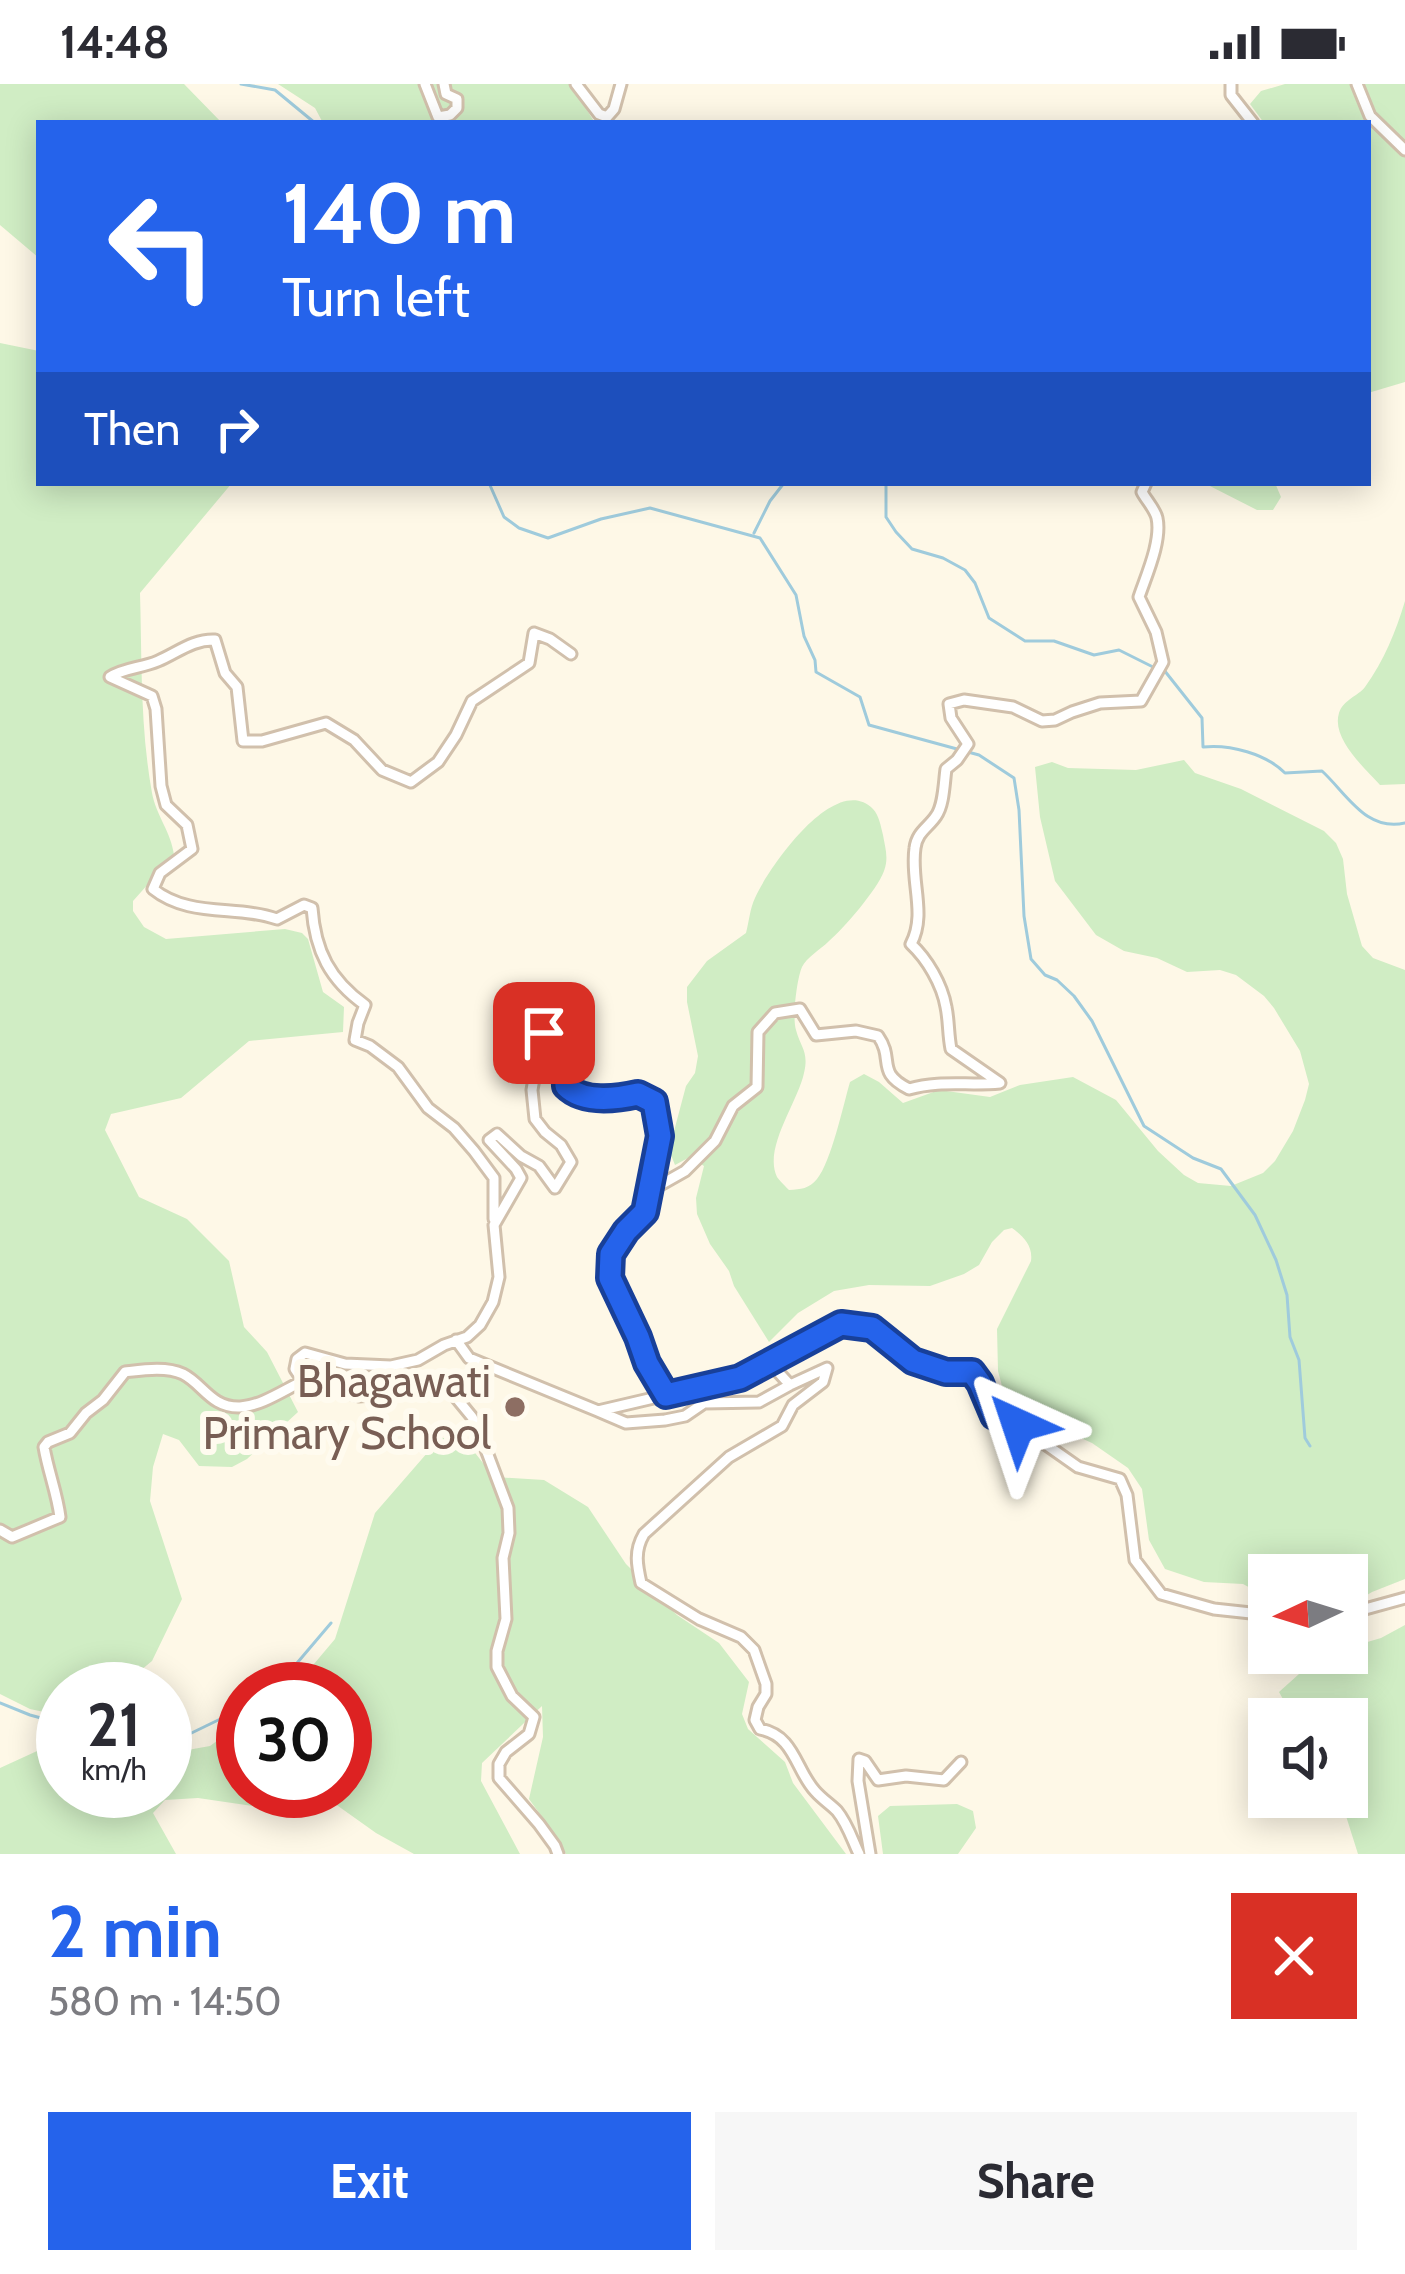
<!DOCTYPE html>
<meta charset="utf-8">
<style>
:root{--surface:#fff;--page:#f7f7f7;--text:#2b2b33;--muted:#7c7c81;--accent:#2563eb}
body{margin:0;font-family:Cabin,sans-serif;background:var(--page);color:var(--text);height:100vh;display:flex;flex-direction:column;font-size:45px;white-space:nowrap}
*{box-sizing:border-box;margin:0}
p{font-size:39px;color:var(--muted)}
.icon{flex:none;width:66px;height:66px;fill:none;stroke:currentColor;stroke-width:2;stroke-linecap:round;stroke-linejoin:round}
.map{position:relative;height:1770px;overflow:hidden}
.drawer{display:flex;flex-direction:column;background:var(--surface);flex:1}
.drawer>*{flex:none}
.banner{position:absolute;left:36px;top:36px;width:1335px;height:366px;border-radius:0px;box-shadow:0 6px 30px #0003;background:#2563eb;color:#fff;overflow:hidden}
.needle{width:78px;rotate:266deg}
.fabs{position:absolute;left:1248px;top:1470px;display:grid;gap:24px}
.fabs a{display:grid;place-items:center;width:120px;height:120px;border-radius:0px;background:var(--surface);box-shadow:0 6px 30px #0003;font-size:60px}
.speed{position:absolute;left:36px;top:1578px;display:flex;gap:24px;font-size:60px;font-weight:700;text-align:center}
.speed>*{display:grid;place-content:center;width:156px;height:156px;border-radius:50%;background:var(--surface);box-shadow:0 6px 30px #0003;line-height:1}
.speed small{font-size:30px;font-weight:400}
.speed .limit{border:18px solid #d22;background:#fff;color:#111}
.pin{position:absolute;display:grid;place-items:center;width:102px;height:102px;color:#fff;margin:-51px;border-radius:24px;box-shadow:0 6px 18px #0006}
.me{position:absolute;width:132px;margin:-66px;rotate:318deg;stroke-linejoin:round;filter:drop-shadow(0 0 9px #0008)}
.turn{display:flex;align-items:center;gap:42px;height:252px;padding:0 48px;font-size:54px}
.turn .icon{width:156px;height:156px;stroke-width:2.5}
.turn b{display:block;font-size:84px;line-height:102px}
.then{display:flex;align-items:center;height:114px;padding:0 48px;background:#0003;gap:24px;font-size:45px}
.round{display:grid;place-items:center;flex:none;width:126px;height:126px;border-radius:0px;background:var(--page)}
.summary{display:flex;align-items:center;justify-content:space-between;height:204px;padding:0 48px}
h1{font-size:72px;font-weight:700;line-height:90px;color:var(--accent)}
.cta{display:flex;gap:24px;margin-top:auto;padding:24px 48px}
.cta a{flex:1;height:138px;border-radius:0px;background:var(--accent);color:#fff;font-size:48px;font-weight:700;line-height:138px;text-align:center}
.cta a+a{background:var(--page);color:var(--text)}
.status{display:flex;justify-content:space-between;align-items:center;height:84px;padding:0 60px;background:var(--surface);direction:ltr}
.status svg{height:33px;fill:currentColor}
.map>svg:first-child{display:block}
.green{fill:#d0edc4}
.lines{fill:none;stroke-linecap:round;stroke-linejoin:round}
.stream{stroke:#9fcbdc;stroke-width:3}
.minor-casing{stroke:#d1c0ac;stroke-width:15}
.minor{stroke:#fff;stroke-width:9}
.route-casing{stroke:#184099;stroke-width:30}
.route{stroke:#2563eb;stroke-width:21}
.education-dot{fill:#8d6e63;stroke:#fffbef;stroke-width:4.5}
.labels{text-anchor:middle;stroke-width:12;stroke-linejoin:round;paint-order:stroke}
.education-label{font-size:45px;fill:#785e54;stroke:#fffbef;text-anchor:end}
</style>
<div class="status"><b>14:48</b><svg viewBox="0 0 49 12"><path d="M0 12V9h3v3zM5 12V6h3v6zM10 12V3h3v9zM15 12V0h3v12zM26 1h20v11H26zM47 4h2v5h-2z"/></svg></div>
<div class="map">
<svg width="1405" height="1770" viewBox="0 0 1405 1770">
<rect width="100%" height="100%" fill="#fef8e7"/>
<path class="green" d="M0,0H184L222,39H39V174L0,141Z
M278,0H571L595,39H323L315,24Z
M1285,0H1405V298L1368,309V39H1264L1250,20L1261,7Z
M0,259L39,267V399H232L140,509C142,575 140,643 152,709C156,731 171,748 174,771L133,817V827L144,843L166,855L285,845L302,849L308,855L323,908L344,923L343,948L249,957L181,1014L111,1030L105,1046L139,1113L187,1135L229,1177L244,1243L267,1268L298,1328L247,1375L232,1383L199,1382L179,1356L163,1350L153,1383L150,1417L182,1515L152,1577L118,1605H63V1632L30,1625L0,1610Z
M1204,399H1275L1281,413L1273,426H1257Z
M1405,517V700L1380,701C1365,684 1331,655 1339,629C1343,616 1358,612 1365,603C1384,577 1396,547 1405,517Z
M1184,676L1195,689L1241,705L1324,747L1336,759L1343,775L1347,810L1362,862L1373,874L1405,886V1495L1372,1508L1347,1523V1491H1269V1514L1243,1500L1204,1498L1165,1485L1149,1456L1142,1405L1128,1384L1092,1359L1061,1345L1043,1329L1025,1328L1012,1317L1002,1302L998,1287L997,1245L1031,1177C1033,1162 1024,1153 1012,1144L1004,1146L992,1158L979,1181L964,1190L930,1202L869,1201L834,1207L798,1229L769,1258L734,1202L729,1187L710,1160L697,1130L696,1114L704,1082L690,1073L675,1081L669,1066L686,1002L695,989L698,972L687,918V903L707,877L746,849C749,838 750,824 755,814C768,785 835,687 873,725C879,731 881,743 883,751C885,763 889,774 884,787C877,806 844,844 828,858C821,865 806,874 802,883C797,894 792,934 796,946C801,964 809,968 804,989C798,1018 763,1064 777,1093C778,1095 787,1104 789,1106C801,1105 809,1105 817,1095C831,1078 843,1022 850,998L864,990L879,998L903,1019L939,1006L990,1013L1020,1001L1073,993L1116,1016L1158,1067L1184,1091L1198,1099L1231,1102L1263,1089L1275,1077L1293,1047L1305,1016L1309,1000L1300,967L1274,924L1264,912L1236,891L1220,886L1187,888L1157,874L1124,867L1096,851L1055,797L1040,733L1035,683L1052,678L1068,684L1136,686Z
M441,1353L472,1365L494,1393L544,1396L588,1423L626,1480L677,1531L719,1559L749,1598L742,1630L748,1645L785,1678L793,1699L846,1770H566L558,1755L529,1715L543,1653L542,1622L482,1679L481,1697L520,1770H414L376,1749L317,1707H345V1605H287L303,1593L335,1555L375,1429Z
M1405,1541V1770H1358L1340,1713H1347V1635H1294L1279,1608L1319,1572L1347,1569V1564L1381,1554Z
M243,1638V1707H304L266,1724L198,1714L165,1716L153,1729L176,1770H0V1684L48,1662L63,1661V1707H165V1670L210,1662Z
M957,1720L973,1727L976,1744L958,1770H883L878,1732L890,1722Z"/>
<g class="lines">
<path class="stream" d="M241,0L275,6L315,39
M489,399L504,433L519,444L548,454L601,435L650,424L760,454L796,511L804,552L815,576L816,588L860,613L869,641L979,671L1014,694L1019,726L1024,832L1031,875L1045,891L1057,896L1074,912L1092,937L1144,1042L1193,1074L1221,1085L1255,1131L1276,1176L1287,1211L1290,1253L1299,1276L1305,1354L1310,1362
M886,399V433L896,448L912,465L943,474L965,486L975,499L989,534L1025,557H1054L1094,571L1119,566L1155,584
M754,449L770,417L784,399
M1164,586L1202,634L1203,663C1230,660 1266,670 1285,689L1322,687C1347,710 1366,748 1405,739
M275,1605L331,1539
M0,1619L30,1631L63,1640
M165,1656L173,1658L243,1624"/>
<g class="minor-casing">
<path id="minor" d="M425,0L438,33L450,31L457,24V15L446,10L444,0
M576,0L599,30L607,33L614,25L621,0
M1231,0V11L1253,39
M1357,0L1370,32L1405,66
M653,1096L662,1100L685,1087L715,1057L733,1022L757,1003L758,948L775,929L800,925L816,951L856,947L878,952C895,976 875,988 909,1005C940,996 968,1002 1000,999L951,965C948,950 949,937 946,923C942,900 927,875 911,860C927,830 910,797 915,764C917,748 928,744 936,732C944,721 944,699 946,685L957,676L968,660L951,634L949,620L964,616L1013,623L1042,637L1055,636L1072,628L1100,619L1141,617L1163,578L1156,548L1139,513C1146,492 1162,457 1157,434C1155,425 1146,416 1142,408L1146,399
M494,1135V1094L474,1067L454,1044L428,1024L398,983L370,962L355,956L358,939L365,921C330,896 315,867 312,824L304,821L277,835C237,821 189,834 153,805L160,789L192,765L187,741L166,721L161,702L156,625L152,612L110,593C123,584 142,584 158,577C177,569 193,555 215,556L225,589L237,603L243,657H262L326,639L354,656L382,686L411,698L438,678L456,651L472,617L529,579L534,549L550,555L571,570
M456,1256L469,1274L598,1327L739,1294L841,1240L871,1244L913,1277L947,1288H972L980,1299L994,1332L1018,1341L1078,1383L1120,1395L1127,1411L1135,1476L1161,1510L1214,1525L1251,1529L1269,1540
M770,1279L790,1301L827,1284L823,1298L793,1321L782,1342L729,1373L644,1450C634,1467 637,1481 641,1499L699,1535L741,1553L754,1566L766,1600V1610L758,1623L755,1636L760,1645C795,1652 795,1685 815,1707C822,1715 830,1720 837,1727C847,1739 852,1755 859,1770
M598,1327L626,1339L665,1336L685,1332L704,1319L759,1318L790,1301
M0,1446L12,1453L60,1433C57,1409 48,1387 44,1363L48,1358L70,1349L86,1329L103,1316L125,1288C142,1286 166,1282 183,1290C203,1300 211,1324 240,1323C261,1322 284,1306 303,1297
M1347,1530L1405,1514
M558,1770L555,1762L539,1740L499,1694V1680L506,1668L529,1650L534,1633L512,1612L497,1583V1567L506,1535L503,1474L509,1449L508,1424L479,1347L472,1333L449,1305L359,1312L303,1297L295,1285L297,1275L305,1269L345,1280L391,1282L418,1276L444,1261L467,1253L480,1241L493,1218L499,1193L494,1141L521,1094L516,1085L489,1056L497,1050L521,1072L539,1082L555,1104L571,1078L561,1061L545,1048L535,1035L532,1006L544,936C565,954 565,976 566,1002C583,1019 616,1016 637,1009L654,1018L660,1052L645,1128L626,1147L611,1170L610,1194L638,1253L647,1279L666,1311
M870,1770L858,1697L859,1675L865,1677L878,1696L906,1692L944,1696L961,1678"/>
</g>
<use href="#minor" class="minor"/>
</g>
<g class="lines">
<g class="route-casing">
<path id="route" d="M544,949V937C565,954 565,977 566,1002C583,1019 616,1015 638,1010L654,1018L660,1052L645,1128L626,1147L611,1170L610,1194L638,1253L647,1279L666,1311L740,1294L841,1240L872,1244L913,1277L946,1288H972L980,1299L994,1332L1018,1341"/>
</g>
<use href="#route" class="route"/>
</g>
<circle class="education-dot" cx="515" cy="1323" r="12"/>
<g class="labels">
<g class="education-label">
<text x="491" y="1313">Bhagawati<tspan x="491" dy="52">Primary School</tspan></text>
</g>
</g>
</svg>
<div class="fabs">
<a><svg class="needle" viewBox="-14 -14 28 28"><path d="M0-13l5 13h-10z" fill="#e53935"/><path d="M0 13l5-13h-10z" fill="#7c7c81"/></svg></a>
<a><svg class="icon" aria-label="sound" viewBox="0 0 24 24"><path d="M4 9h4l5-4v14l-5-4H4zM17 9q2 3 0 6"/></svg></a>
</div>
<div class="speed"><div>21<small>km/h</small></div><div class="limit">30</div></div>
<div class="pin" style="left:544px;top:949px;background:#d93025"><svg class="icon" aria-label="arrive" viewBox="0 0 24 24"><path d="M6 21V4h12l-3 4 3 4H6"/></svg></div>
<svg class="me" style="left:1018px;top:1341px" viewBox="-20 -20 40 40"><path d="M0-17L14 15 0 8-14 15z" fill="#2563eb" stroke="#fff" stroke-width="4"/></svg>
<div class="banner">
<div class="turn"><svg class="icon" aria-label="left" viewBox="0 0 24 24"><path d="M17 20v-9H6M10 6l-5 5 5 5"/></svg><div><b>140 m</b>Turn left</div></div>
<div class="then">Then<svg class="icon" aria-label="right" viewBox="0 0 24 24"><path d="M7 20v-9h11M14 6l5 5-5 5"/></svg></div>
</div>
</div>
<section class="drawer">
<div class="summary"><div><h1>2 min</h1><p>580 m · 14:50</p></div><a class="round" style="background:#d93025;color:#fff"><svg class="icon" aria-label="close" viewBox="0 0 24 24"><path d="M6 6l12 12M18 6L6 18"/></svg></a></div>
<div class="cta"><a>Exit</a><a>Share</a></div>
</section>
